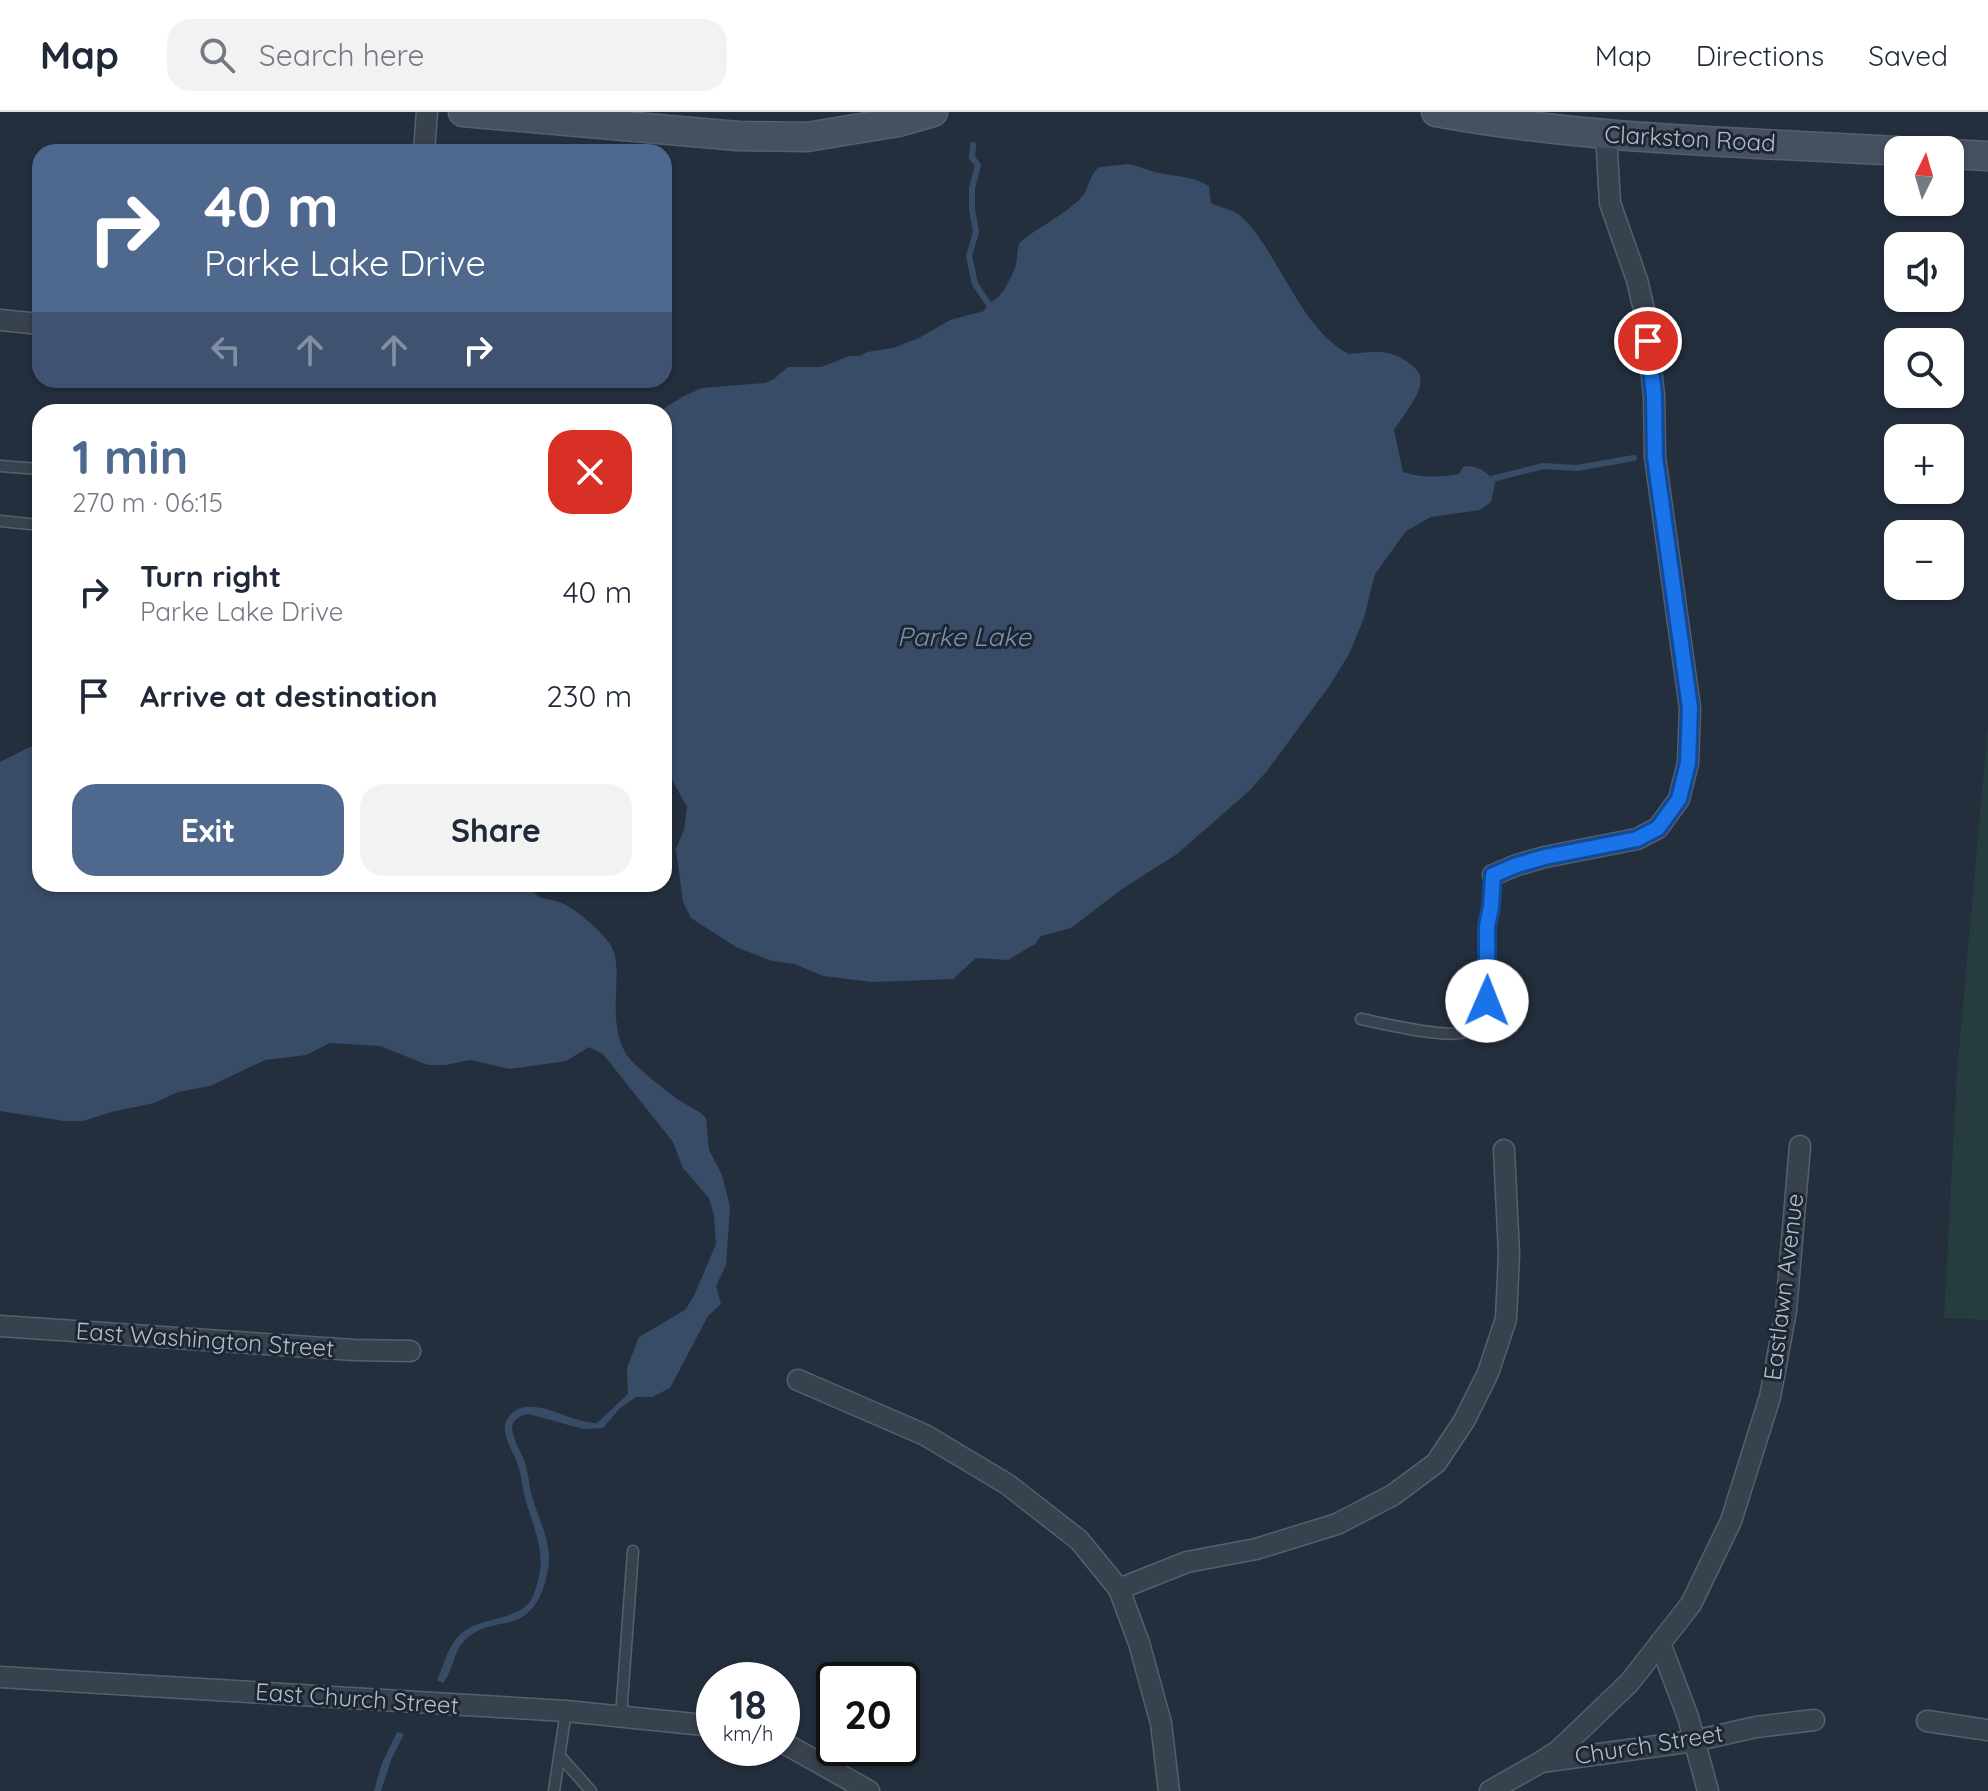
<!DOCTYPE html>
<meta charset="utf-8">
<style>
:root{--surface:#fff;--page:#f2f2f3;--text:#1f2937;--muted:#747a83;--line:#e0e1e3;--accent:#4f688e}
body{margin:0;font-family:Quicksand,sans-serif;background:var(--page);color:var(--text);height:100vh;display:flex;flex-direction:column;font-size:30px;white-space:nowrap}
*{box-sizing:border-box;margin:0}
p{font-size:26px;color:var(--muted)}
.icon{flex:none;width:44px;height:44px;fill:none;stroke:currentColor;stroke-width:2;stroke-linecap:round;stroke-linejoin:round}
.map{position:relative;flex:1;overflow:hidden}
.side{position:absolute;left:32px;top:292px;width:640px;height:488px;display:flex;flex-direction:column;background:var(--surface);border-radius:24px;box-shadow:0 2px 6px #0004}
.side>*{flex:none}
.top-card{position:absolute;left:32px;top:32px;width:640px;height:244px;border-radius:24px;box-shadow:0 2px 6px #0004;background:#4f688e;color:#fff;overflow:hidden}
.needle{width:52px;rotate:5deg}
.buttons{position:absolute;left:1884px;top:24px;display:grid;gap:16px}
.buttons a{display:grid;place-items:center;width:80px;height:80px;border-radius:16px;background:var(--surface);box-shadow:0 2px 6px #0004;font-size:40px}
.speed{position:absolute;left:696px;top:1550px;display:flex;gap:16px;font-size:40px;font-weight:700;text-align:center}
.speed>*{display:grid;place-content:center;width:104px;height:104px;border-radius:50%;background:var(--surface);box-shadow:0 2px 6px #0004;line-height:1}
.speed small{font-size:20px;font-weight:400}
.speed .limit{border:4px solid #111;border-radius:12px;background:#fff;color:#111}
.pin{position:absolute;display:grid;place-items:center;width:68px;height:68px;color:#fff;margin:-34px;border:4px solid #fff;border-radius:50%;box-shadow:0 2px 8px #0007}
.me{position:absolute;width:88px;margin:-44px;rotate:1deg;stroke-linejoin:round;filter:drop-shadow(0 0 6px #0008)}
.turn{display:flex;align-items:center;gap:28px;height:168px;padding:0 40px;font-size:36px}
.turn .icon{width:104px;height:104px;stroke-width:2.5}
.turn b{display:block;font-size:56px;line-height:68px}
.lanes{display:flex;align-items:center;height:76px;padding:0 40px;background:#0003;justify-content:center;gap:40px;direction:ltr}
.lanes .off{opacity:.35}
.round{display:grid;place-items:center;flex:none;width:84px;height:84px;border-radius:24px;background:var(--page)}
.overview{display:flex;align-items:center;justify-content:space-between;height:136px;padding:0 40px}
h1{font-size:48px;font-weight:700;line-height:60px;color:var(--accent)}
.action{display:flex;gap:16px;margin-top:auto;padding:16px 40px}
.action a{flex:1;height:92px;border-radius:24px;background:var(--accent);color:#fff;font-size:32px;font-weight:700;line-height:92px;text-align:center}
.action a+a{background:var(--page);color:var(--text)}
ul{padding:0;list-style:none}
li{display:flex;align-items:center;gap:24px;height:104px;padding:0 40px}
li div{flex:1}
li b{display:block;font-size:30px}
li em{font-style:normal}
header{display:flex;align-items:center;gap:48px;box-sizing:border-box;height:112px;padding:0 40px;background:var(--surface);border-bottom:2px solid var(--line)}
header strong{font-size:38px}
nav{display:flex;gap:44px;margin-inline-start:auto;font-size:28px}
.search{width:560px;height:72px;background:var(--page);display:flex;align-items:center;gap:20px;box-sizing:border-box;padding:0 28px;border-radius:24px;color:var(--muted);font-size:30px}
.map>svg:first-child{display:block}
.green{fill:#263c3f}
.water{fill:#394c67}
.lines{fill:none;stroke-linecap:round;stroke-linejoin:round}
.stream{stroke:#394c67;stroke-width:6}
.lane-casing{stroke:#565f6c;stroke-width:13}
.street-casing{stroke:#565f6c;stroke-width:23}
.secondary-casing{stroke:#565f6c;stroke-width:31}
.lane{stroke:#38414e;stroke-width:10}
.street{stroke:#38414e;stroke-width:20}
.secondary{stroke:#465061;stroke-width:28}
.route-casing{stroke:#114b97;stroke-width:20}
.route{stroke:#1a73e8;stroke-width:14}
.labels{text-anchor:middle;stroke-width:6;stroke-linejoin:round;paint-order:stroke}
.street-label{font-size:24px;fill:#b4bcc9;stroke:#1d2633}
.water-label{font-size:26px;font-style:italic;fill:#7c92b1;stroke:#1d2633}
</style>
<header>
<strong>Map</strong>
<div class="search"><svg class="icon" aria-label="search" viewBox="0 0 24 24"><circle cx="10" cy="10" r="6"/><path d="M15 15l6 6"/></svg>Search here</div>
<nav><a>Map</a><a>Directions</a><a>Saved</a></nav>
</header>
<div class="map">
<svg width="1988" height="1679" viewBox="0 0 1988 1679">
<rect width="100%" height="100%" fill="#242f3e"/>
<path class="green" d="M1988,613V1208L1944,1206L1957,960Z"/>
<path class="water" d="M1129,52C1140,54 1148,59 1159,61C1178,65 1192,64 1209,74L1211,91C1222,97 1233,96 1243,106C1279,142 1302,219 1349,242C1372,240 1391,236 1410,252C1418,258 1422,263 1420,274C1416,289 1402,305 1394,318L1403,360C1420,366 1441,365 1459,362L1463,355C1476,352 1488,360 1495,371L1491,390L1480,398L1431,405L1406,419L1375,462L1364,506L1349,542L1330,573L1267,659L1249,679L1177,742L1122,777L1071,816L1041,824L1035,832L1008,848L976,846L953,867L872,870L823,864L795,852L772,849L736,835L691,806L683,790L676,737L684,718L687,695L664,653V300H658L684,284L702,276L765,271L774,267L788,255H821L850,244H860L867,240L893,236L919,226L950,208L984,199L988,191C1002,187 1009,169 1015,156C1018,148 1016,139 1020,130C1039,115 1062,104 1079,88C1090,78 1088,64 1099,55Z
M40,630V772H527C541,792 546,784 564,792C576,797 603,821 610,832C626,855 605,904 625,940C631,952 664,977 676,986C686,994 697,996 706,1006L709,1038L722,1063L730,1095L726,1153L716,1174L721,1192L708,1204L670,1276L652,1285H636L620,1296L603,1316L583,1317L529,1302C521,1303 512,1307 512,1317C513,1328 522,1341 525,1351C529,1363 529,1376 533,1388C539,1407 549,1426 549,1447C549,1457 546,1467 543,1477C525,1525 493,1501 465,1528C453,1539 454,1558 443,1571L437,1568C445,1552 447,1533 463,1520C481,1505 522,1508 532,1486C550,1445 536,1425 525,1386C522,1374 521,1361 517,1350C513,1340 504,1326 505,1315C505,1305 516,1296 525,1295C549,1292 573,1311 597,1311L628,1282L627,1256L639,1225L685,1198L694,1184L716,1132L714,1104L709,1086L683,1056L673,1030L603,942L589,935L566,949L510,957L470,948L445,953H428L380,934L330,931L306,943L265,948L210,974L178,980L154,991L111,1000L83,1009H64L0,999V650Z
M397,1620L404,1622L391,1648L381,1679H374L382,1651Z"/>
<g class="lines">
<path class="stream" d="M973,33L972,46L978,53L972,76V97L976,120L969,144L975,172L988,191
M1492,367L1543,354L1577,356L1634,346"/>
<g class="lane-casing">
<path id="lane" d="M0,354L40,357
M0,409L40,413
M1361,907C1382,911 1446,927 1464,920C1499,907 1487,847 1487,818C1488,800 1492,782 1493,763
M621,1604L633,1439
M559,1643L591,1679
M554,1679L566,1599"/>
</g>
<g class="street-casing">
<path id="street" d="M424,40L427,0
M0,208L40,212
M1493,763L1517,753L1545,745L1637,727L1658,716L1679,687L1688,651L1690,596L1655,345L1654,284L1645,202L1637,168L1610,91L1606,22
M0,1214L354,1238L410,1239
M798,1268L925,1323L1007,1372L1079,1428L1119,1477L1187,1450L1256,1437L1337,1412L1393,1383L1436,1351L1464,1309L1488,1261L1506,1207L1509,1142L1504,1038
M1119,1477L1139,1531L1161,1611L1169,1679
M1660,1531L1688,1605L1708,1679
M0,1565L566,1599L714,1614
M1927,1609L1988,1618
M782,1630L869,1679
M1541,1650L1558,1639L1629,1571L1691,1492L1731,1409L1770,1285L1786,1199L1800,1034
M1490,1679L1541,1650L1694,1629L1756,1615L1814,1608"/>
</g>
<g class="secondary-casing">
<path id="secondary" d="M463,0L738,24L807,25L898,10L933,0
M1436,0C1588,28 1744,30 1898,39
M1950,42L1988,44"/>
</g>
<use href="#lane" class="lane"/>
<use href="#street" class="street"/>
<use href="#secondary" class="secondary"/>
</g>
<g class="lines">
<g class="route-casing">
<path id="route" d="M1487,889V814L1491,795L1493,763L1517,753L1545,745L1637,727L1658,716L1679,687L1688,651L1690,596L1655,345L1654,284L1648,229"/>
</g>
<use href="#route" class="route"/>
</g>
<g class="labels">
<g class="street-label">
<text transform="translate(1690 27) rotate(3)" y="8">Clarkston Road</text>
<text transform="translate(1784 1175) rotate(-83)" y="8">Eastlawn Avenue</text>
<text transform="translate(205 1228) rotate(4)" y="8">East Washington Street</text>
<text transform="translate(357 1587) rotate(4)" y="8">East Church Street</text>
<text transform="translate(1649 1633) rotate(-9)" y="8">Church Street</text>
</g>
<g class="water-label">
<text x="964" y="534">Parke Lake</text>
</g>
</g>
</svg>
<div class="buttons">
<a><svg class="needle" viewBox="-14 -14 28 28"><path d="M0-13l5 13h-10z" fill="#e53935"/><path d="M0 13l5-13h-10z" fill="#747a83"/></svg></a>
<a><svg class="icon" aria-label="sound" viewBox="0 0 24 24"><path d="M4 9h4l5-4v14l-5-4H4zM17 9q2 3 0 6"/></svg></a>
<a><svg class="icon" aria-label="search" viewBox="0 0 24 24"><circle cx="10" cy="10" r="6"/><path d="M15 15l6 6"/></svg></a>
<a>+</a>
<a>−</a>
</div>
<div class="speed"><div>18<small>km/h</small></div><div class="limit">20</div></div>
<div class="pin" style="left:1648px;top:229px;background:#d93025"><svg class="icon" aria-label="arrive" viewBox="0 0 24 24"><path d="M6 21V4h12l-3 4 3 4H6"/></svg></div>
<svg class="me" style="left:1487px;top:889px" viewBox="-20 -20 40 40"><circle r="19" fill="#fff"/><path d="M0-13L10 11 0 6-10 11z" fill="#1a73e8"/></svg>
<div class="top-card">
<div class="turn"><svg class="icon" aria-label="right" viewBox="0 0 24 24"><path d="M7 20v-9h11M14 6l5 5-5 5"/></svg><div><b>40 m</b>Parke Lake Drive</div></div>
<div class="lanes"><svg class="icon off" aria-label="left" viewBox="0 0 24 24"><path d="M17 20v-9H6M10 6l-5 5 5 5"/></svg><svg class="icon off" aria-label="ahead" viewBox="0 0 24 24"><path d="M12 20V5M6 11l6-6 6 6"/></svg><svg class="icon off" aria-label="ahead" viewBox="0 0 24 24"><path d="M12 20V5M6 11l6-6 6 6"/></svg><svg class="icon" aria-label="right" viewBox="0 0 24 24"><path d="M7 20v-9h11M14 6l5 5-5 5"/></svg></div>
</div>
<section class="side">
<div class="overview"><div><h1>1 min</h1><p>270 m · 06:15</p></div><a class="round" style="background:#d93025;color:#fff"><svg class="icon" aria-label="close" viewBox="0 0 24 24"><path d="M6 6l12 12M18 6L6 18"/></svg></a></div>
<ul>
<li><svg class="icon" aria-label="right" viewBox="0 0 24 24"><path d="M7 20v-9h11M14 6l5 5-5 5"/></svg><div><b>Turn right</b><p>Parke Lake Drive</p></div><em>40 m</em></li>
<li><svg class="icon" aria-label="arrive" viewBox="0 0 24 24"><path d="M6 21V4h12l-3 4 3 4H6"/></svg><div><b>Arrive at destination</b></div><em>230 m</em></li>
</ul>
<div class="action"><a>Exit</a><a>Share</a></div>
</section>
</div>
